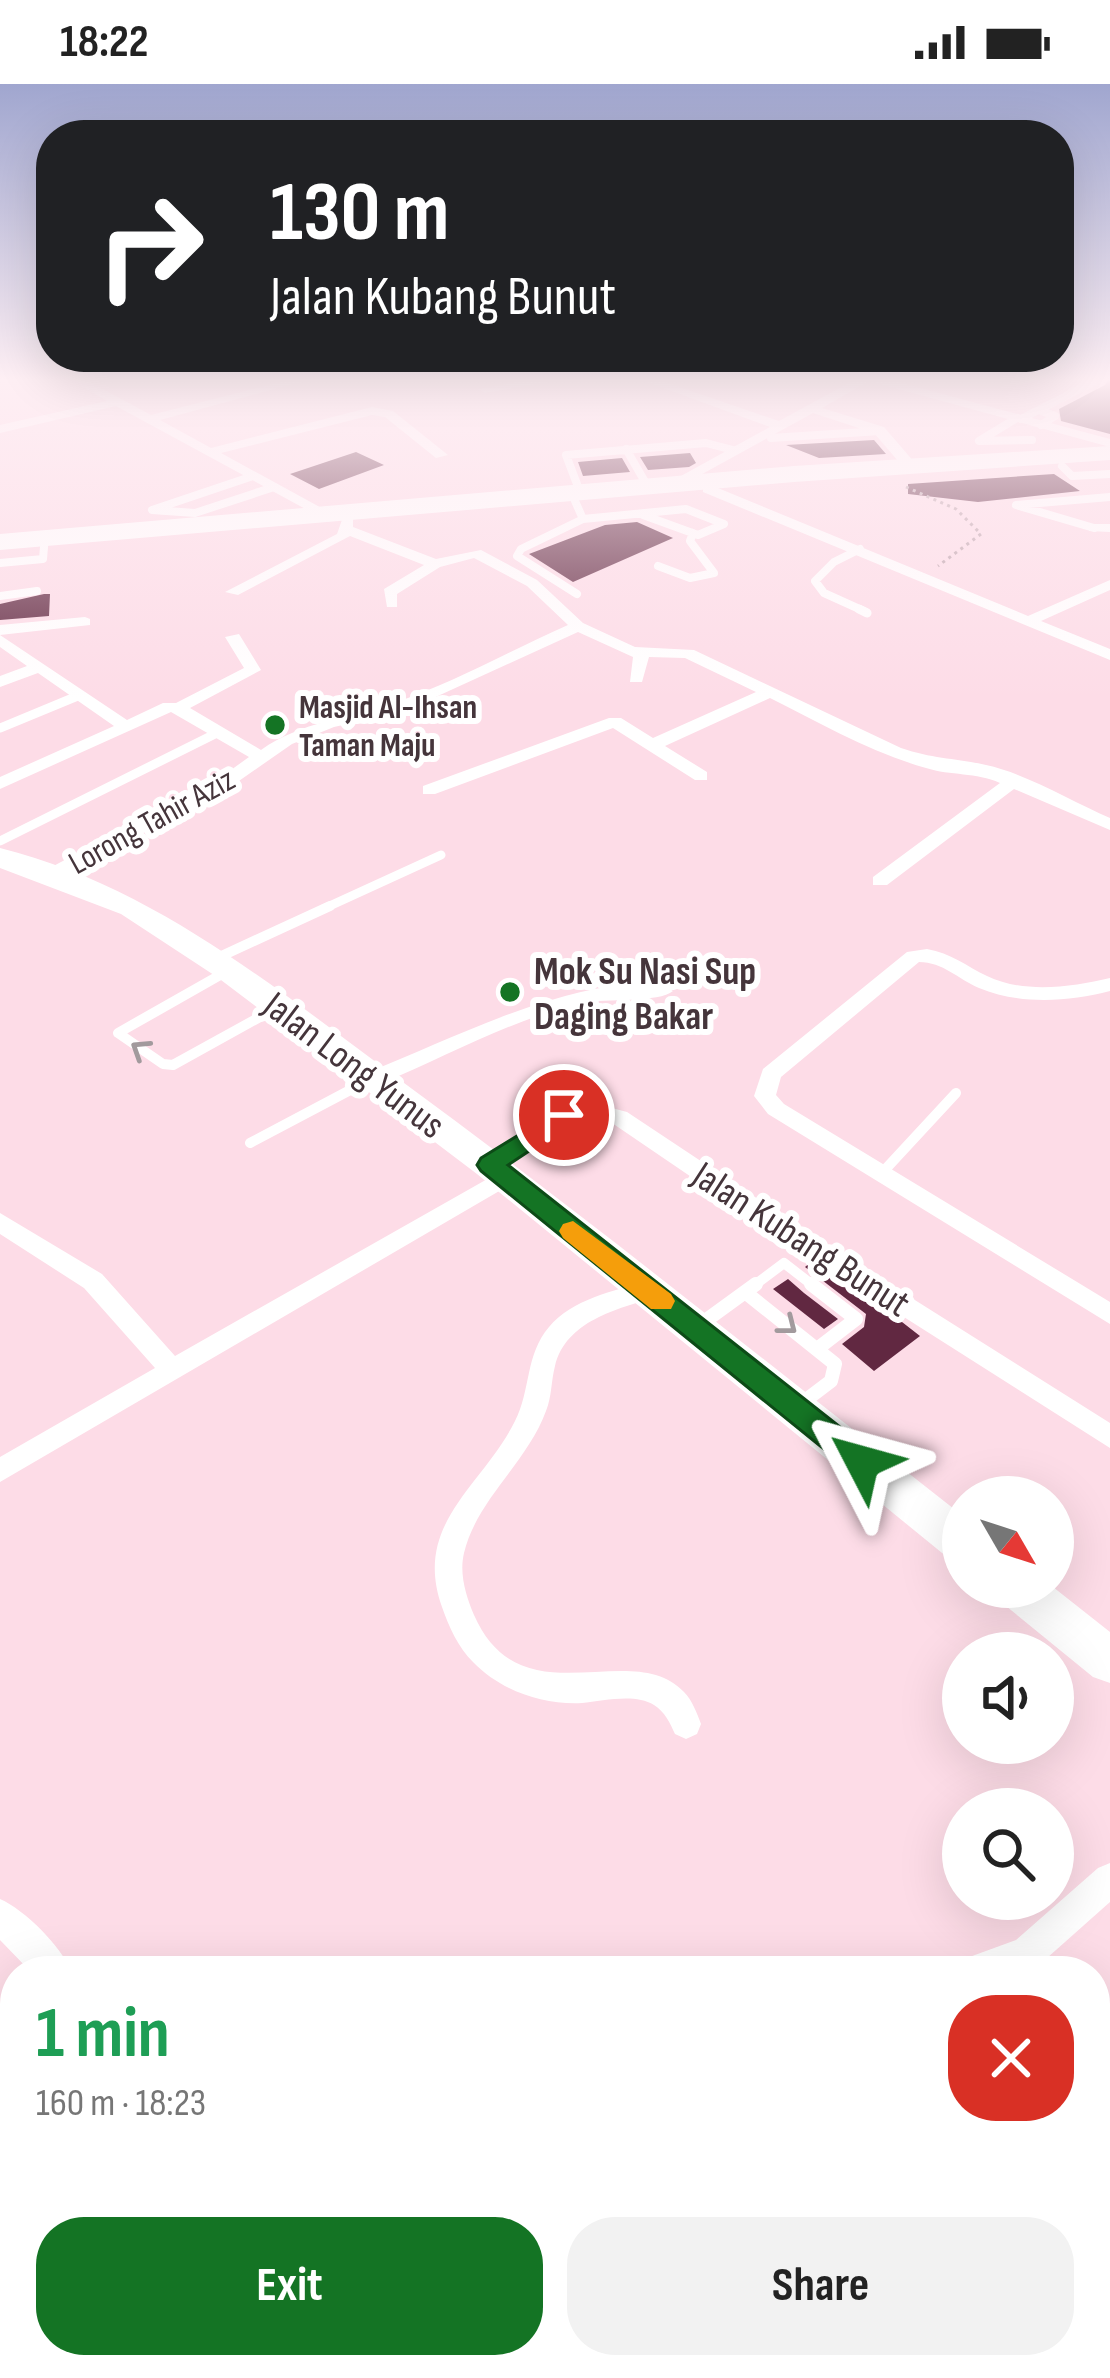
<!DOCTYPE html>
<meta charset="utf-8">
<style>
:root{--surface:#fff;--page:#f2f2f2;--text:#222;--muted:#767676;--accent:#147424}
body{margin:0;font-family:"Sofia Sans Condensed",sans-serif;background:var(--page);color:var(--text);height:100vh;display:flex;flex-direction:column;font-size:45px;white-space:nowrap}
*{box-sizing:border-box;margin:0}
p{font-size:39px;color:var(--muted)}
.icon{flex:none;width:66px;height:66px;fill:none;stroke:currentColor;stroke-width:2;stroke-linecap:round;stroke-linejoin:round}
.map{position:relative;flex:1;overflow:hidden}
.details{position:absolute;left:0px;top:1872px;width:1110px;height:423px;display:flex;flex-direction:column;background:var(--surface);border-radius:48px 48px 0 0;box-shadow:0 12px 48px #0002}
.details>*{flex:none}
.guide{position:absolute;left:36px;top:36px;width:1038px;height:252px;border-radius:48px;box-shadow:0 12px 48px #0002;background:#202124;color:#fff;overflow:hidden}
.needle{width:78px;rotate:129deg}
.buttons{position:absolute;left:942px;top:1392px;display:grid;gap:24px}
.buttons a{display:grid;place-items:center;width:132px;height:132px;border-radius:50%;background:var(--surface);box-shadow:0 12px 48px #0002;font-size:60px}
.pin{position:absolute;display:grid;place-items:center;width:102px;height:102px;color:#fff;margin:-51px;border:6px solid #fff;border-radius:50%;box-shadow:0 3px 12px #0007}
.me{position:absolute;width:132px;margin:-66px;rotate:309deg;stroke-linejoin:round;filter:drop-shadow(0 0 9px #0008)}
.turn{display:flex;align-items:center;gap:42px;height:252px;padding:0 36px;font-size:54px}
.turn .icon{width:156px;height:156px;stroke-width:2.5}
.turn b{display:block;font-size:84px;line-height:102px}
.round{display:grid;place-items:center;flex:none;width:126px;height:126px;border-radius:48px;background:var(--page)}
.head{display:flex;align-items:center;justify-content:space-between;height:204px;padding:0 36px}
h1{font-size:72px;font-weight:700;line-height:90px;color:#1e9e55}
.action{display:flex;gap:24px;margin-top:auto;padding:24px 36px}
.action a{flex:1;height:138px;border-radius:48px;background:var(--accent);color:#fff;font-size:48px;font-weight:700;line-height:138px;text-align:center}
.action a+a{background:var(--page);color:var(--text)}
.status{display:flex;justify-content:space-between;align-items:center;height:84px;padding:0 60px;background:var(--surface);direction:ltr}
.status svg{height:33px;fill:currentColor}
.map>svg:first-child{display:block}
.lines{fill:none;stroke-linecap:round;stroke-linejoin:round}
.canal{fill:#d590aa;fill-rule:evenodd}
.building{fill:#612841}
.path{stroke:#bca1aa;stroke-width:3;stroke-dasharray:3 4.5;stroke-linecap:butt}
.lane-far4{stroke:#fff;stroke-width:8}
.lane-far3{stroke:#fff;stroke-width:9}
.lane-far2{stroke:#fff;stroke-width:10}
.lane-far1{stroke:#fff;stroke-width:14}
.lane{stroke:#fff;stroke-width:18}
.street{fill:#fff;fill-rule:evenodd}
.primary{fill:#fff;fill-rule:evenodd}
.highway{fill:#fff;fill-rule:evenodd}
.oneway{stroke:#a29a9d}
.route{fill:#147424;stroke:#0d4b17;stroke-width:3}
.slow{fill:#f59e0b}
.poi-dot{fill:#147424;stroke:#fff;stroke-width:4.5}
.labels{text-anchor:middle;stroke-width:12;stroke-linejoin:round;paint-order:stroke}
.far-poi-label{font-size:33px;font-weight:bold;fill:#45353b;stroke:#fff;text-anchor:start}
.far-street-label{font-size:33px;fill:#45353b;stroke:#fff}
.poi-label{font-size:39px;font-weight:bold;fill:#45353b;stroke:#fff;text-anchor:start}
.street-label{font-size:39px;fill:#45353b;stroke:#fff}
</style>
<div class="status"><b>18:22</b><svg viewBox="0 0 49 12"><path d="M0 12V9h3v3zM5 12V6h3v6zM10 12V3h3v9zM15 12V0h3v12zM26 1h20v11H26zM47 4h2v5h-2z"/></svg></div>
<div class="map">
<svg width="1110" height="2294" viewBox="0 0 1110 2294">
<rect width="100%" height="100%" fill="#fddce7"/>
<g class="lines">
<path class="canal" d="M1110,2088V2130L1095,2132V2090Z
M15,2210V2254L0,2257V2213Z"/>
</g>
<path class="building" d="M1110,294V350L1061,337L1059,325L1105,301Z
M874,356L886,370L819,374L786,361Z
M356,368L384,381L319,405L290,390Z
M690,369L696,379L689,383L648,386L640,373Z
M622,374L630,388L583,392L578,378Z
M1054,390L1080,407L978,418L908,410V400Z
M637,438L673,454L573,498L529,470L605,441Z
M44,510H50L49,532L0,536V520Z
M810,1179L893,1231L920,1252L874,1287L842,1260L864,1243L866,1230L805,1183Z
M788,1195L804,1209L838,1235L824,1245L773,1205Z"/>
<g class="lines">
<path class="path" d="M906,403L956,425L981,450L938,482"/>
<path class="lane-far4" d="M1039,326L1055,332L1041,341
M1017,334L979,357L1032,356
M1021,335L1101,294
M771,354L880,347
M626,365L648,403
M1062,382L1072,392L1110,390
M253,392L152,426L195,429L274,403
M580,408L566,371L706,359L733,366
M575,417L583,435L521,465L517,472L577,510
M583,435L686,425L724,440L698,451L643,431
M1094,444L1016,421L1110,413
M860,465L834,478L815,497L824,509L866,528
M0,479L43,475L44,463
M658,482L690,494L714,489L690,457L693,449
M0,512L37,507"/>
<path class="lane-far3" d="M859,525L867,529
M0,644L80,611
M0,757L219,648
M323,825L441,771"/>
<path class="lane-far2" d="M215,875L330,822
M229,886L118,949L163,980L173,981L278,923
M250,1059L371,995
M881,1090L956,1009
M752,1203L784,1179L815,1203"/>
<path class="lane-far1" d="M811,1200L856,1235L817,1265
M745,1208L756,1200
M701,1240L745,1208L835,1280L831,1297L802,1319"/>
<path class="lane" d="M1095,2150L1110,2147
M472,2280L474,2294"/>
<path class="street" d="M68,294H82L151,331L296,294H315L160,336L211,364L372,323L393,327L448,371L436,374L385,333L372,331L221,369L327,427L329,430L322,434L116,322L0,349V341L107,317Z
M540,294H569L485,309L479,305Z
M636,294H653L779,337L858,294H883L1110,355V363L869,297L822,324L884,343L915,379V385H905L874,349L813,329L675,405L670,404V398L770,343Z
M703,402H713L1028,532L1110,496V506L1041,537L1110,565V576L703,408Z
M343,433H353V443L436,475L481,466L537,496L583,539L635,563L694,566L901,664C933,675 955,674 986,681C1025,689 1073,718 1110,734V746L1014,705L887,801H873V793L1000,699C976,688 951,692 926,684C872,669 820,639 770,614L665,662L707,688V696H695L613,644L435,710H423V702L609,634H621L653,654L756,608L685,574L649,573L642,598H630L633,573L578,548L405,627L334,643L292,660L236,699L60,794H46V786L224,691L249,673L171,628L0,705V693L114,642L38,589L0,603V592L27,582L0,563V551L127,636L163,619H176L244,584L225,553L239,550L261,586L190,624L261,666C302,637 348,635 394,619C453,599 511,566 568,541L527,502L474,474L440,483L397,510V523H387L384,505L424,481L350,452L238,511L225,508L337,450Z
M1094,440H1110V448L1089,447V441Z
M85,533L90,535V541L0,551V541Z
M927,865C951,869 966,882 987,892C1024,910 1072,903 1110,894V907C1068,918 1020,921 979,904C958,895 943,878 919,878L781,993L776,1011L784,1020L1110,1218V1240L768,1030L754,1012L763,985L907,868Z
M625,900L663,901L673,907C659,919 606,914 582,919C512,935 448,972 382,999H366L363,994L366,989C452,955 532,912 625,900Z
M582,1016L627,1028L818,1155L1110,1339V1364L800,1167L612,1039L585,1032L498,1087H482L478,1081L482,1075Z
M505,1085L517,1093L513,1099L0,1398V1373L155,1284L84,1204L0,1150V1129L102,1190L175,1272Z
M647,1197L656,1199L659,1206L656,1213C617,1225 566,1237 555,1282C551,1297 552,1312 546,1327C527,1379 477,1415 464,1469C459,1490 466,1512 474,1531C521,1638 632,1552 684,1608C692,1616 697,1629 701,1640L697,1650L686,1655L675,1650C670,1639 665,1628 654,1621C635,1609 603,1617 582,1619C543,1621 501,1607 473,1578C458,1563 449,1543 442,1523C412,1439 483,1402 515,1337C531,1306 525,1271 549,1243C572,1215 614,1207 647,1197Z
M1110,1779V1818L1038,1882L1026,1887H959L964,1875L1016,1856L1098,1784Z
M0,1815C25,1826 61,1862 71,1887H30L0,1856Z
M15,2262V2280H78L80,2294H40L39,2285L35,2294H0V2266Z"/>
<path class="primary" d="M0,764C153,802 275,904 400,996C591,1136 776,1286 963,1432V1479L947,1473L477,1090L217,893L121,830L0,784Z
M994,1503H1053L1110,1548V1599L1093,1593L1001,1518Z"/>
<path class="highway" d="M1110,362V376L794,398L0,466V450L794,382Z"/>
</g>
<defs><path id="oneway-chevron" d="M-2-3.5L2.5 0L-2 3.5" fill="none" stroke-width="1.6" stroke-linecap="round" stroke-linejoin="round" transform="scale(3)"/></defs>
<g class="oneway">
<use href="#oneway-chevron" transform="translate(140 965) rotate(-147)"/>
<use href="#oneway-chevron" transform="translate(788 1242) rotate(38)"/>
</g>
<linearGradient id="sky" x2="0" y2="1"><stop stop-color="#a0a6cf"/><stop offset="0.48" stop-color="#feeff4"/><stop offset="1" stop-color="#feeff4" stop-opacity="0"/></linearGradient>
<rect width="1110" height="615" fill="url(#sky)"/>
<path class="route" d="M564,1023L573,1025L577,1031L573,1038L508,1081L873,1369L878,1378L873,1387L862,1391L851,1387L481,1087L477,1081L481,1074Z"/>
<path class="slow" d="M573,1137L671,1210L675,1217L671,1225H651L563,1154L559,1147L563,1140Z"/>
<g class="poi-dot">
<circle cx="275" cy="641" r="12"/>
<circle cx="510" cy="908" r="12"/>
</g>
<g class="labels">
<g class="far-poi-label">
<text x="299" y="634">Masjid Al-Ihsan<tspan x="299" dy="38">Taman Maju</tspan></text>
</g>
<g class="far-street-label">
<text transform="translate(151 736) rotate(-29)" y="12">Lorong Tahir Aziz</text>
</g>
<g class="poi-label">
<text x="534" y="900">Mok Su Nasi Sup<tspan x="534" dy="45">Daging Bakar</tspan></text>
</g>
<g class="street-label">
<text transform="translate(355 980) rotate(37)" y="14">Jalan Long Yunus</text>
<text transform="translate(802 1154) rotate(33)" y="14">Jalan Kubang Bunut</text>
</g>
</g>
</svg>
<div class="buttons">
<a><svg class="needle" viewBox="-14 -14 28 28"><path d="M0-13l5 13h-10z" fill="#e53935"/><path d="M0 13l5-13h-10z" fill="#767676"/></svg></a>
<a><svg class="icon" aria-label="sound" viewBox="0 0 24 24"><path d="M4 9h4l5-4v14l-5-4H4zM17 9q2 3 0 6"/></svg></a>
<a><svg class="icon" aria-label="search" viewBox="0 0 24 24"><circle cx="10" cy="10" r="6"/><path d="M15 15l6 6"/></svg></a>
</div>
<div class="pin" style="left:564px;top:1031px;background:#d93025"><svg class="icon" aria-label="arrive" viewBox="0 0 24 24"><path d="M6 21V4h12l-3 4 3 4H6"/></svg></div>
<svg class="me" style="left:862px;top:1378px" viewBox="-20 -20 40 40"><path d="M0-17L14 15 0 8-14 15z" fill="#147424" stroke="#fff" stroke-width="4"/></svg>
<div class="guide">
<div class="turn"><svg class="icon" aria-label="right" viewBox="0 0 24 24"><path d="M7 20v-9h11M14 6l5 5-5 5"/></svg><div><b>130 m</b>Jalan Kubang Bunut</div></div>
</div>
<section class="details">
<div class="head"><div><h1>1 min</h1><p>160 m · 18:23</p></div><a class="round" style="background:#d93025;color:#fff"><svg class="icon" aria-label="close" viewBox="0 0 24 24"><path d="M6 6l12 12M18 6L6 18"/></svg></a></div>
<div class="action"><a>Exit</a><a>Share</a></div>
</section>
</div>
